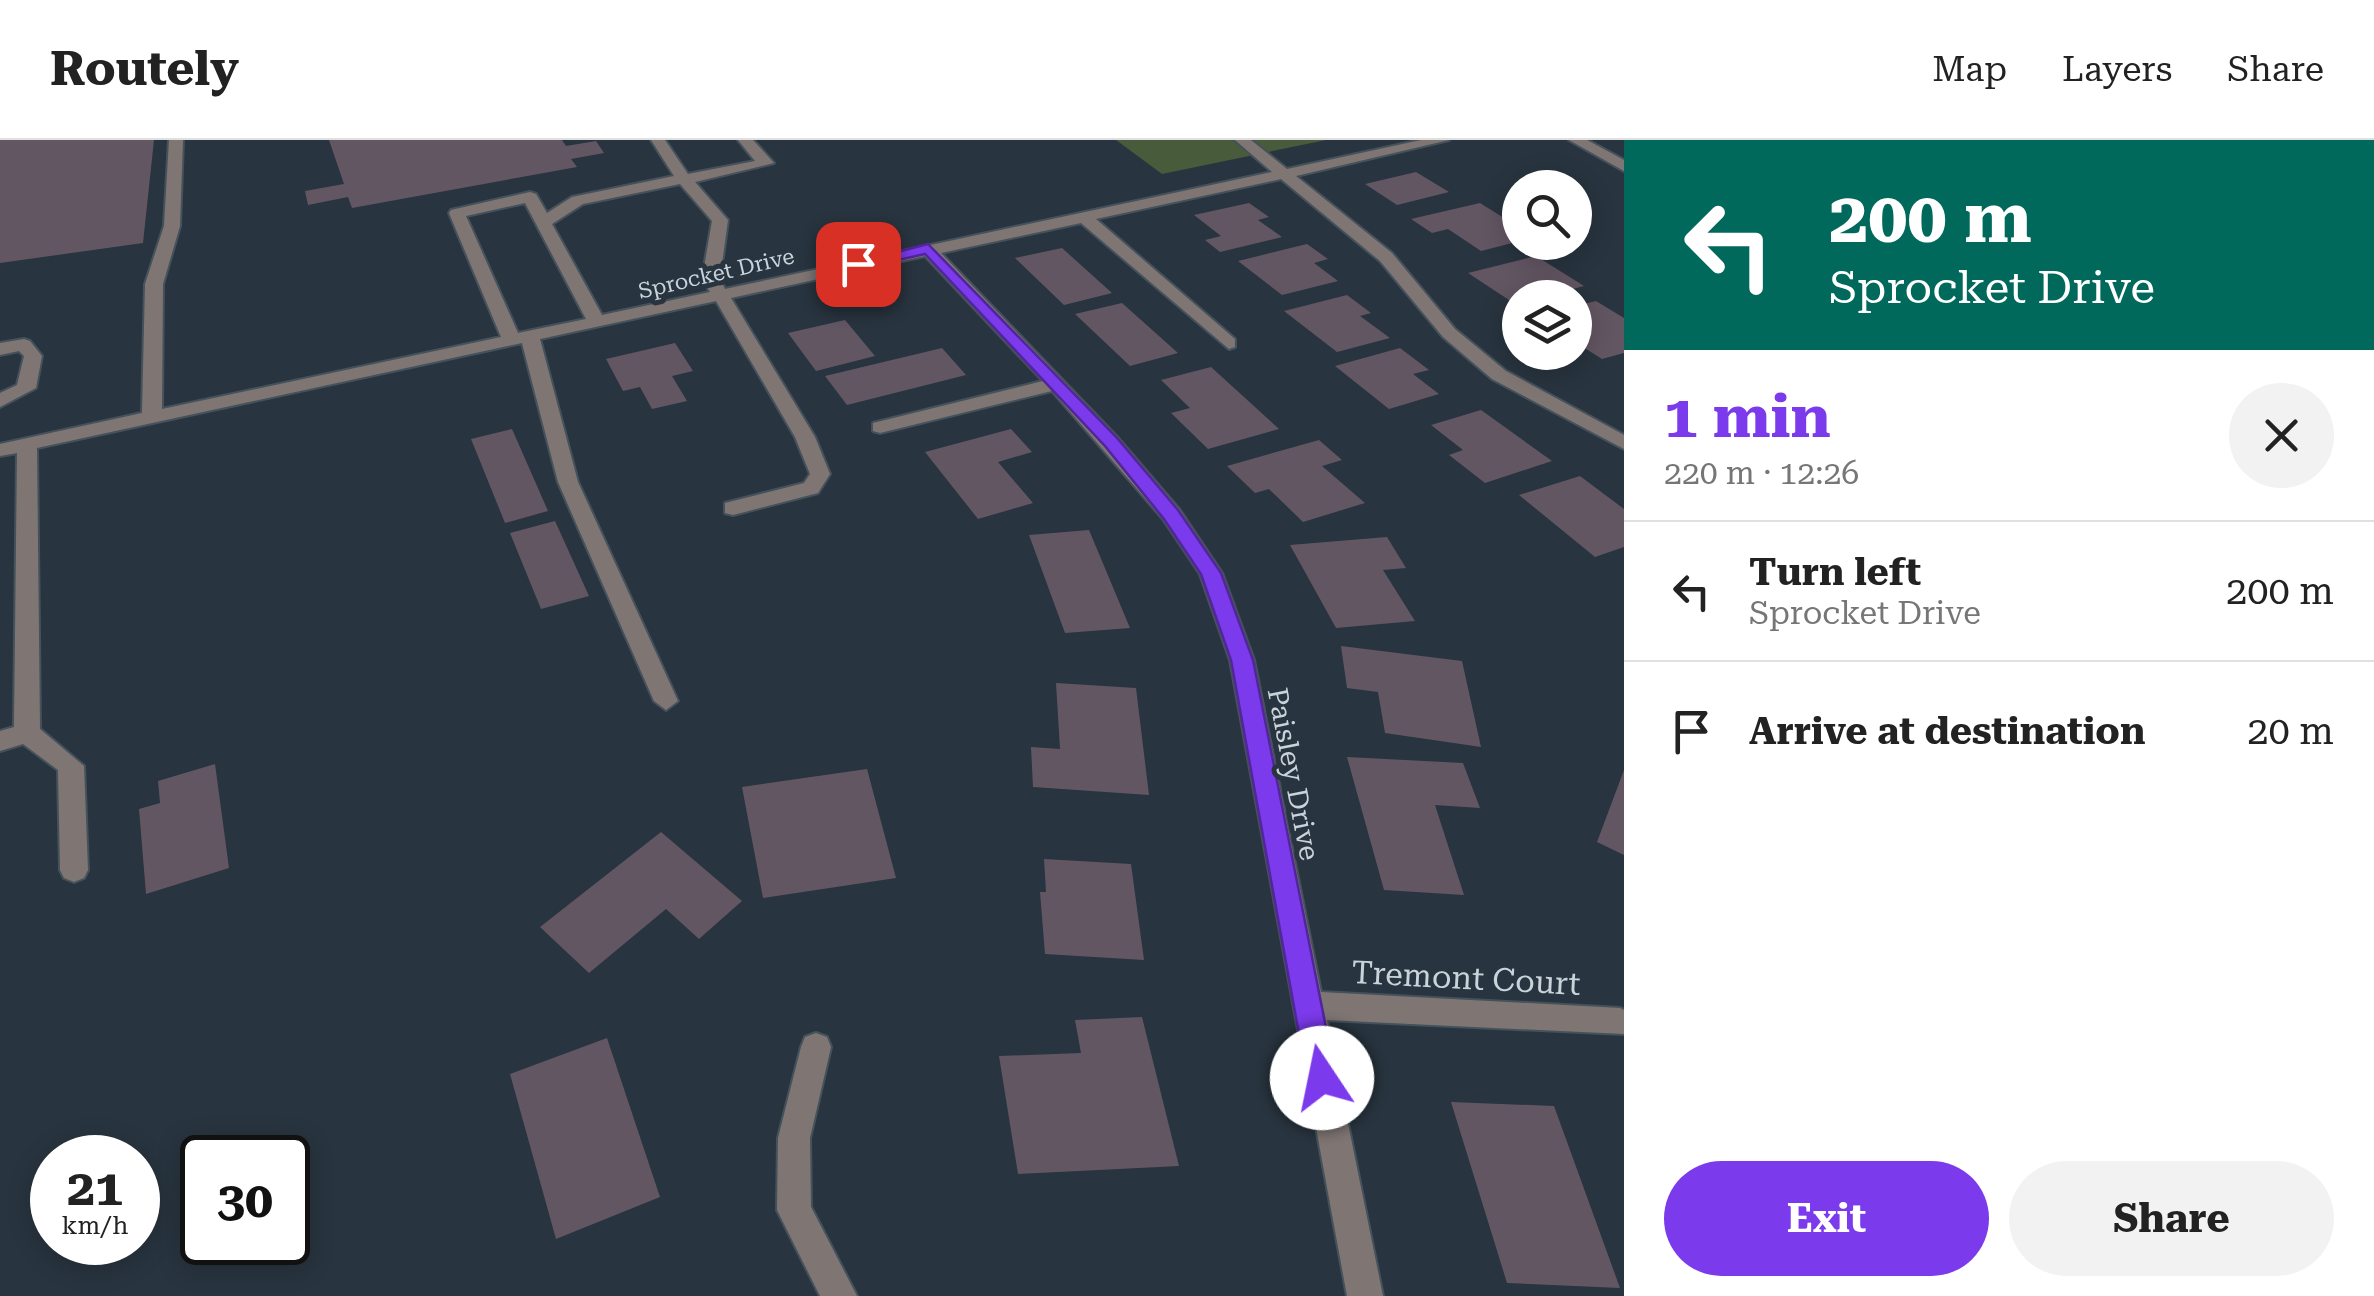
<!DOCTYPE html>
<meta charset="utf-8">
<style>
:root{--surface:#fff;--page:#f2f2f2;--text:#222;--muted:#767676;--line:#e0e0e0;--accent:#7c3aed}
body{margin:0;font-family:"Roboto Serif",serif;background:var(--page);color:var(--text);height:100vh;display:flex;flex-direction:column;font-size:38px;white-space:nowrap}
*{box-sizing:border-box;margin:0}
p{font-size:32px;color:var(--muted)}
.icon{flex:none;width:55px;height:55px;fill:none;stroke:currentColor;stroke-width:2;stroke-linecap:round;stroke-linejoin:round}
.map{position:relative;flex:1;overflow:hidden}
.panel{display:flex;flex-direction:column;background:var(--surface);width:750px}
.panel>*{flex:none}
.hud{background:#00695c;color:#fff;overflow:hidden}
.buttons{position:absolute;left:1502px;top:30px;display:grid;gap:20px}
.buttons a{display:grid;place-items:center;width:90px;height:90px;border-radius:50%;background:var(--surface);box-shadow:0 5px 25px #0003;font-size:50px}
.speed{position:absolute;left:30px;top:995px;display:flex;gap:20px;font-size:50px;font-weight:700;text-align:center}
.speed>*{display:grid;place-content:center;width:130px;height:130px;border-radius:50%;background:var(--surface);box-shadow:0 5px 25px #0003;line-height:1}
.speed small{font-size:25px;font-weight:400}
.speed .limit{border:5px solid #111;border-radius:15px;background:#fff;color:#111}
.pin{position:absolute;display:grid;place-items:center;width:85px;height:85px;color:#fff;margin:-42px;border-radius:20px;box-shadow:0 5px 15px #0006}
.me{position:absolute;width:110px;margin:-55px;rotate:349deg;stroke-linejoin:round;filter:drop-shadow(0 0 8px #0008)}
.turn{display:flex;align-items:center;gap:35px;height:210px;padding:0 40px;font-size:45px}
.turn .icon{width:130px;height:130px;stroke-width:2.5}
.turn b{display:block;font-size:70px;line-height:85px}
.round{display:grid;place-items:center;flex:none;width:105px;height:105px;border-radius:52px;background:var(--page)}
.summary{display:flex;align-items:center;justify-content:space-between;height:170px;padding:0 40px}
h1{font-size:60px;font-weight:700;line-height:75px;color:var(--accent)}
.primary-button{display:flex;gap:20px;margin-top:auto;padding:20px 40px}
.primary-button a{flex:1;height:115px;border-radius:60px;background:var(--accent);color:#fff;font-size:40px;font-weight:700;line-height:115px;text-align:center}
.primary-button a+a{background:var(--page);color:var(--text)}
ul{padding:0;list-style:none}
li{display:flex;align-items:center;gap:30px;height:140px;padding:0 40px;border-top:2px solid var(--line)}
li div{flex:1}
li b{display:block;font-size:38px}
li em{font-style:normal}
header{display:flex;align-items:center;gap:60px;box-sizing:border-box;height:140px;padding:0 50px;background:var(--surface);border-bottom:2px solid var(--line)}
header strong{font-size:48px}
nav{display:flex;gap:55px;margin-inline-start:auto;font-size:35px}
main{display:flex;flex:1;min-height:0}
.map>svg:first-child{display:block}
.green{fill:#485b3a}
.building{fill:#635663}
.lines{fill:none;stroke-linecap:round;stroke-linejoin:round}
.minor-casing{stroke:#45515b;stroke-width:4}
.minor{fill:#7f7674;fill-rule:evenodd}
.route{fill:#7c3aed;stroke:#51269a;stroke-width:2.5}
.labels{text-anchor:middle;stroke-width:10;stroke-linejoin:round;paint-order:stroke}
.far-street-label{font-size:22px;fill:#cbd3da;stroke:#28343f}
.street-label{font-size:28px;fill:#cbd3da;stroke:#28343f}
.near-street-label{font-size:32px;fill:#cbd3da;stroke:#28343f}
</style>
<header>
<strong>Routely</strong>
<nav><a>Map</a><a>Layers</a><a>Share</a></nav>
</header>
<main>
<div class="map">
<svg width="1624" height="1156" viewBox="0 0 1624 1156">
<rect width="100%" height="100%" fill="#28343f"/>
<path class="green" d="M1116,0H1326L1162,34Z"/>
<path class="building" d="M0,0H154L143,103L0,123Z
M329,0H562L566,6L596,1L604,13L571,19L577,27L352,68L348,57L308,65L305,51L344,44Z
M1416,32L1449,52L1397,65L1365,44Z
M1249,63L1269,77L1258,80L1282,97L1220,112L1205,100L1221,96L1194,75Z
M1480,63L1520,88V101L1481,111L1448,89L1432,93L1411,79Z
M1307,104L1328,119L1314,123L1338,141L1282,155L1238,121Z
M1062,108L1112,153L1064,165L1015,118Z
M1536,116L1584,146L1540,158H1520L1515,164L1468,133Z
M1347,155L1371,173L1360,176L1390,198L1337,212L1284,171Z
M1596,161L1624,178V213L1602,219L1575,202V166Z
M1122,163L1178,213L1130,226L1075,174Z
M845,180L875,216L816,231L788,193Z
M675,203L693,231L672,236L687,261L652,269L640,247L623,251L606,219Z
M942,208L966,235L847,265L825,236Z
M1400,208L1429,230L1413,234L1439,254L1389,269L1335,226Z
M1211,227L1279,289L1208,309L1171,273L1190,268L1161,240Z
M1481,270L1552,321L1485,343L1449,315L1463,310L1431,285Z
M512,289L548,371L505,383L471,299Z
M1011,289L1032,312L998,322L1033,363L978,379L925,312Z
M1319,300L1342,320L1322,326L1365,363L1303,382L1269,349L1255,353L1227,326Z
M1580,336L1624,369V407L1595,417L1519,355Z
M555,381L589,456L541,469L510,393Z
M1089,390L1130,488L1065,493L1029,395Z
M1387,397L1406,428L1383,430L1415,481L1336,488L1290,405Z
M1341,506L1462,521L1481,607L1385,593L1378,552L1347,548Z
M1056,543L1136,548L1149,655L1033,647L1031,607L1060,609Z
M1347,617L1463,623L1480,668L1435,665L1464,755L1384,750Z
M215,624L229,728L146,754L139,669L160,663L158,641Z
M867,629L896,738L763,758L742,647Z
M1624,630V715L1597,702Z
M661,692L742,761L699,799L666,769L589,833L540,787Z
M1044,719L1131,724L1144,820L1045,814L1040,752H1046Z
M1142,877L1179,1026L1018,1034L999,916L1081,913L1075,880Z
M607,898L660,1057L556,1099L510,934Z
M1451,962L1554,966L1620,1148L1507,1143Z"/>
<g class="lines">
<g class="minor-casing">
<path id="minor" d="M169,0H183L180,86L163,144L162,269L501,197L449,73L451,70L530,52L536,54L547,73L572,57L674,36L651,0H665L688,34L755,21L738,0H753L774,23L695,42L728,80L720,139L725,149L1272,32L1235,0H1251L1287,29L1421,0H1449L1296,36L1392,113L1455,189L1506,231L1624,295V309L1492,239L1443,197L1380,121L1281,39L1096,79L1235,199V207L1229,209L1081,83L941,113L1118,298L1179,369L1222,433L1254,520L1321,852L1620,868L1624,870V894L1327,880L1383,1156H1347L1230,520L1200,434L1163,379L1052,251L880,293L873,291V283L1043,241L925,116L731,158L815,297L830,334L818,353L733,375L725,373V363L804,343L810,334L795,297L716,161L540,199L578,342L678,561L666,570L654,561L558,342L522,203L37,308L40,589L84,626L88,730L84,738L74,742L64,738L60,730L58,630L23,604L0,611V591L14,587L17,313L0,316V304L142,273L145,144L164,86ZM680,44L712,81L702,139L710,152L602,175L552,84L583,64ZM525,63L586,179L518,193L466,76Z
M1569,0H1587L1624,20V31Z
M24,199L30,201L42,216L36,248L0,267V253L17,245L24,216L19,211L0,215V203Z
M816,893L827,897L831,907L810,998L811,1067L857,1156H820L777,1070L778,998L801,907L805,897Z"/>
</g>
<use href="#minor" class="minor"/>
</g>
<path class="route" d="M928,104L1117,298L1178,370L1221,433L1253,520L1336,938L1332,947L1322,951L1312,947L1307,938L1231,520L1201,434L1164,379L1105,306L925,114L858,129L851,124Z"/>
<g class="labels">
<g class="far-street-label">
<text transform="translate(716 133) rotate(-13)" y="8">Sprocket Drive</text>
</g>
<g class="street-label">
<text transform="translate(1294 634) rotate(79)" y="10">Paisley Drive</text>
</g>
<g class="near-street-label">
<text transform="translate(1466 838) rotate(3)" y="11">Tremont Court</text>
</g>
</g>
</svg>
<div class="buttons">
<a><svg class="icon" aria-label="search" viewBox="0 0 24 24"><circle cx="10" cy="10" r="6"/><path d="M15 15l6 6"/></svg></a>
<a><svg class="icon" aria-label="layers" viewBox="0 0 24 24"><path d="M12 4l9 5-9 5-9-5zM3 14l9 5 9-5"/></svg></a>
</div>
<div class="speed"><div>21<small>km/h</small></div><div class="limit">30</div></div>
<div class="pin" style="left:858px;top:124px;background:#d93025"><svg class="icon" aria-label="arrive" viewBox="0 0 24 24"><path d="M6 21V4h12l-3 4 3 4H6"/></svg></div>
<svg class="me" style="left:1322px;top:938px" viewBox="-20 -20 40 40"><circle r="19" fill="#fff"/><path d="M0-13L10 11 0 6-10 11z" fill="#7c3aed"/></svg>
</div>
<section class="panel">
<div class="hud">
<div class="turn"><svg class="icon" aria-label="left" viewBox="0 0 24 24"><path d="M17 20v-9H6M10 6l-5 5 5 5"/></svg><div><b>200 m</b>Sprocket Drive</div></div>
</div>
<div class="summary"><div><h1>1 min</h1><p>220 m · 12:26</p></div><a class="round"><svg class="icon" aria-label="close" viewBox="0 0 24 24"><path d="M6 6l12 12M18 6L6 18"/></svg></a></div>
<ul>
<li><svg class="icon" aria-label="left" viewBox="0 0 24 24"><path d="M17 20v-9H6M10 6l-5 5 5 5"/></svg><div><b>Turn left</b><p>Sprocket Drive</p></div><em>200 m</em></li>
<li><svg class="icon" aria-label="arrive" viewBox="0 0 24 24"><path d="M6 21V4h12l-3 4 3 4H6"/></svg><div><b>Arrive at destination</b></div><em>20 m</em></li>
</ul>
<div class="primary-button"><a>Exit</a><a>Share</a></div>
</section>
</main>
